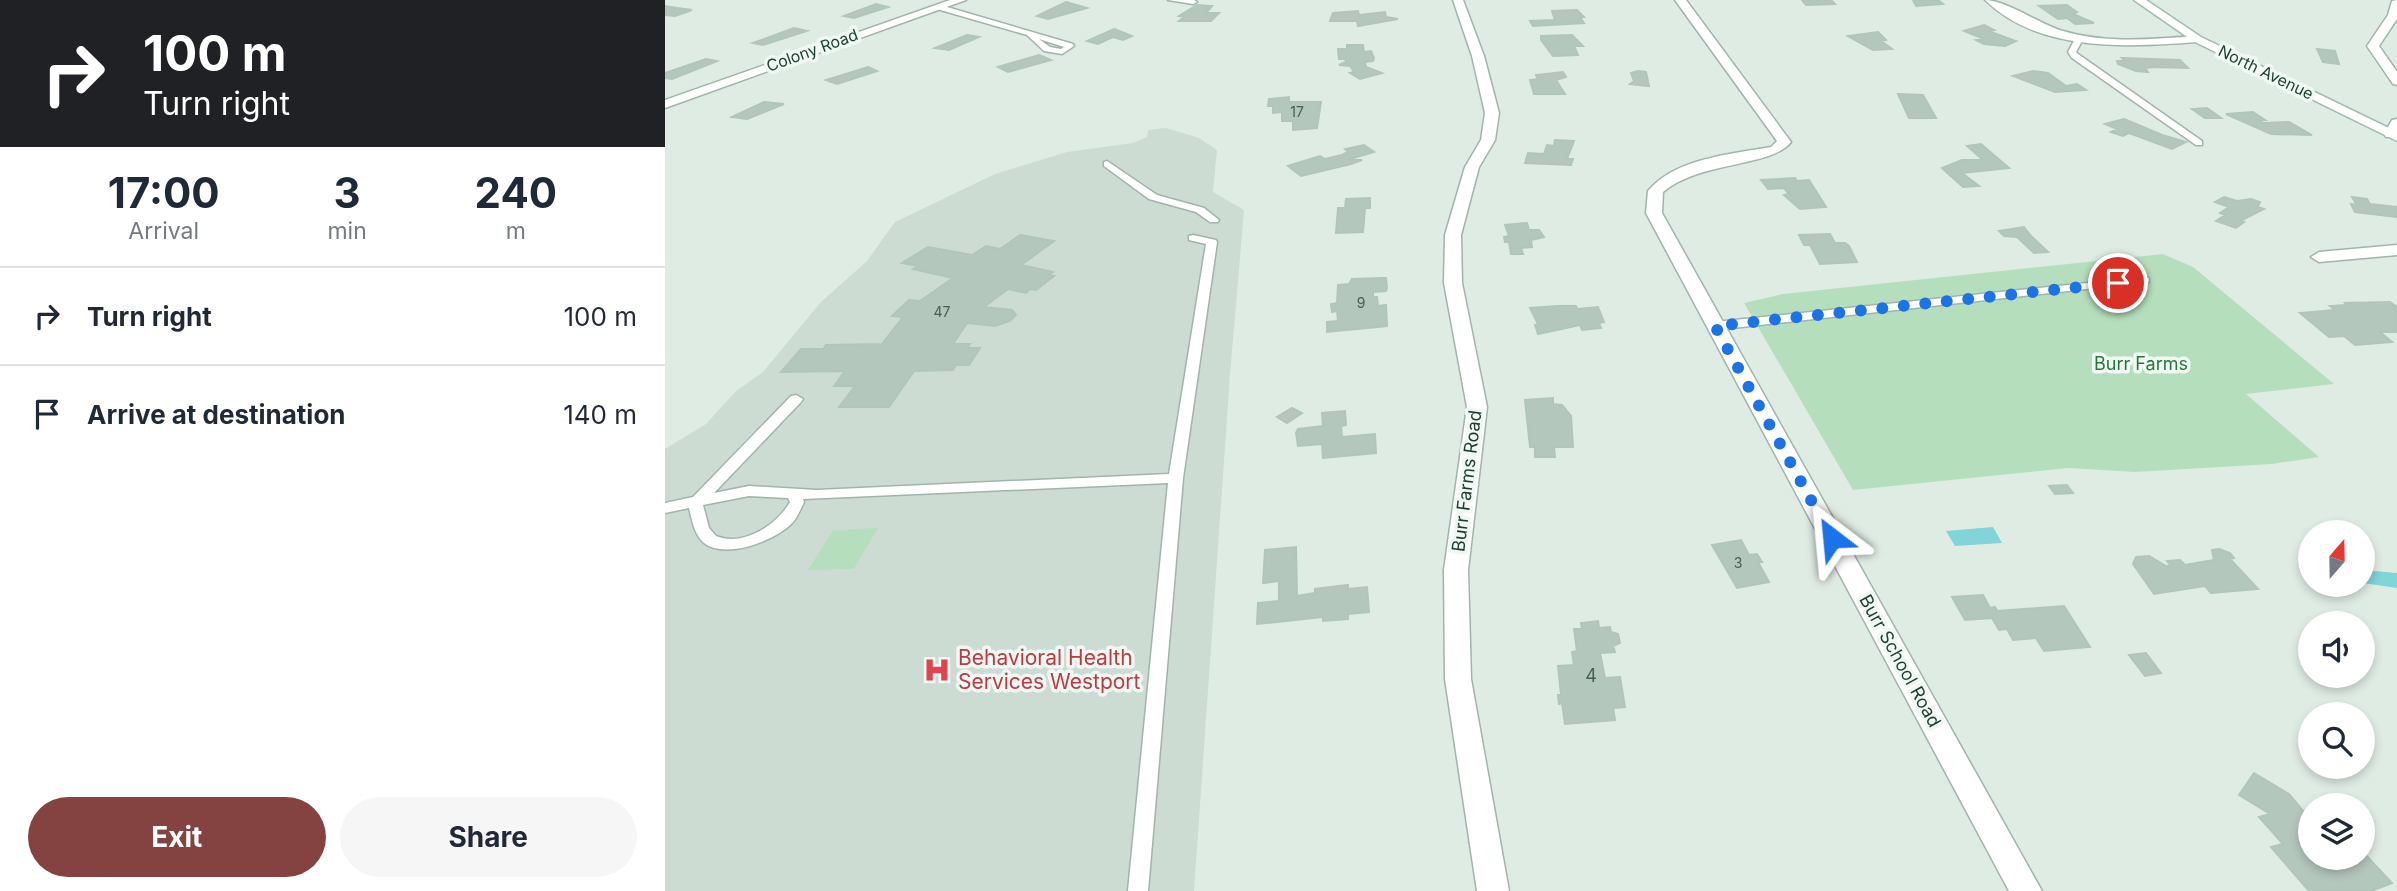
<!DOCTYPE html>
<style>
:root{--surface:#fff;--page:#f6f6f7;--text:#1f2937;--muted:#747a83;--line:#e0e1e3;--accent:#844240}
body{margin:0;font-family:Inter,sans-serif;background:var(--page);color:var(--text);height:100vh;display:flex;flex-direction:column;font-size:26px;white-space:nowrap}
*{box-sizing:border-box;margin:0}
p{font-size:23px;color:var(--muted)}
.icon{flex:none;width:38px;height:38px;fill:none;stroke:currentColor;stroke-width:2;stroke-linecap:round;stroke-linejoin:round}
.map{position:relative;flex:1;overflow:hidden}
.sheet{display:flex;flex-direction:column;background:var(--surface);width:665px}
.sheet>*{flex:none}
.banner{background:#202124;color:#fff;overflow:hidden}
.needle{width:46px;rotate:20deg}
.buttons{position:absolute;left:1633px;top:520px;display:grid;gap:14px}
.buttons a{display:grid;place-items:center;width:77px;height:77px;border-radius:50%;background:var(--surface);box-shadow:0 4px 10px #0003;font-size:35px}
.pin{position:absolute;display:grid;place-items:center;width:60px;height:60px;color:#fff;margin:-30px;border:4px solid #fff;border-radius:50%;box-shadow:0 2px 7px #0007}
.me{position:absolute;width:77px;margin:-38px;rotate:331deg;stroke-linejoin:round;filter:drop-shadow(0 0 5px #0008)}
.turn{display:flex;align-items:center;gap:24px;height:147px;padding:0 28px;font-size:32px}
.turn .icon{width:91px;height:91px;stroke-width:2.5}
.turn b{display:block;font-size:49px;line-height:60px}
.eta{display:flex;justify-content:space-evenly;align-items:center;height:119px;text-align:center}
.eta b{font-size:42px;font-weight:700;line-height:49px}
.primary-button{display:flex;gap:14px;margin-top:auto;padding:14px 28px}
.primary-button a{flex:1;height:80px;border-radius:42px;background:var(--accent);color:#fff;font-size:28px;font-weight:700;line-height:80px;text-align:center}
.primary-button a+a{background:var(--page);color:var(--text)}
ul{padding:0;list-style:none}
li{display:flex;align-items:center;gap:21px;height:98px;padding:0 28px;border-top:2px solid var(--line)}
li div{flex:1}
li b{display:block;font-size:26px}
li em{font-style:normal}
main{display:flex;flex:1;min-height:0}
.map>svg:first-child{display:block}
.built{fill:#cddcd3}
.green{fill:#b5dfbc}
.water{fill:#81d4d7}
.building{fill:#b4c7bd;stroke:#b1c6bb;stroke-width:2}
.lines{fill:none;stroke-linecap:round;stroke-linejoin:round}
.lane-casing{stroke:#a1b4ab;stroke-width:3}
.street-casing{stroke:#a1b4ab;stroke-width:3}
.secondary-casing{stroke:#9fbcae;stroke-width:3}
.lane{fill:#fff;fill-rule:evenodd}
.street{fill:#fff;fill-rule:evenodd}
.secondary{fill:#fff;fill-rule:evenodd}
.route{stroke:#1a73e8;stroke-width:12;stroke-dasharray:0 21.6}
.labels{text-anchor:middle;stroke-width:7;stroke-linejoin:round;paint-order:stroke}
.number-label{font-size:14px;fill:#446054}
.far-street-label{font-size:16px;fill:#1e3d31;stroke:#f0f8f3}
.park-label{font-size:18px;fill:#25783b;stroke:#f0f8f3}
.street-label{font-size:18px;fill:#1e3d31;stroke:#f0f8f3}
.near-number-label{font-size:18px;fill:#446054}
.near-health-label{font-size:21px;fill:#be3a42;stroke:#f0f8f3;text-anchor:start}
</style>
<main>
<section class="sheet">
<div class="banner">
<div class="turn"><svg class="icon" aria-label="right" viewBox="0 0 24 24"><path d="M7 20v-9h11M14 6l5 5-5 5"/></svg><div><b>100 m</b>Turn right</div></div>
</div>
<div class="eta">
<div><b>17:00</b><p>Arrival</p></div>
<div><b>3</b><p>min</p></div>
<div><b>240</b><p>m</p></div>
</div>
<ul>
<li><svg class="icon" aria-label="right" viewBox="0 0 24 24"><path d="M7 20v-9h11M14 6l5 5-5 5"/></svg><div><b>Turn right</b></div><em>100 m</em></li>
<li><svg class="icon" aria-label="arrive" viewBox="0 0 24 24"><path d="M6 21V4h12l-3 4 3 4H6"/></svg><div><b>Arrive at destination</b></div><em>140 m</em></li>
</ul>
<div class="primary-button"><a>Exit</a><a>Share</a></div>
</section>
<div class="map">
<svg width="1732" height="891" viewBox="0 0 1732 891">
<rect width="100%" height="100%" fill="#dfece4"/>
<path class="built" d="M501,128L534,138L552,150L548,192L579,210L565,375L529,891H0V449L41,424L71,391L98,372L156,302L202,261L230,222L330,174L402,152L468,143L482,137L483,130Z"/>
<path class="green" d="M1498,254L1528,267L1669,384L1581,394L1654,457L1607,464L1470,472L1403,468L1188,490L1079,303L1118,294Z
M213,528L189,569L143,570L168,530Z"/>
<path class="water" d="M1328,527L1337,543L1290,546L1281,531Z
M1698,570L1732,573V588L1698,583Z"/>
<path class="building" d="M1137,0H1166L1170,4L1141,5Z
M1248,0H1273L1278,4L1251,6Z
M401,2L422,8L383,19L372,16Z
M211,4L223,7L189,18L179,16Z
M532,5L547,6L541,13H554L546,21H514L519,17L514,16Z
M1402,5L1412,12L1408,14L1429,23L1410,24L1402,18L1393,19L1374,6Z
M0,6L12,8L27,10L10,16L0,15Z
M912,10L919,17H915L919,23L868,26L865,21L890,20L887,11Z
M693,11L694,15L720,12L721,17L733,19L693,26L692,21H665L668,13Z
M1319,25L1329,30L1323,31L1351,41L1340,46L1319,44L1311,40L1319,39L1299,31Z
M129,28L142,31L98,45L88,43Z
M449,29L467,36L458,40L448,37L433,44L422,41Z
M1213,32L1221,40L1216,41L1227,49L1208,50L1183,36Z
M302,35L314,37L284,50L270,48Z
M907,35L918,46H909L913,55L888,56L876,40V36Z
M682,45H698L699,52L706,51L709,58L708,61L700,62L701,67L717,73L695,79L685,73L689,72L685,66L674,65L681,62L680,59H674L673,49H682Z
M1652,49L1670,51L1674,64L1658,62Z
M374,55L386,60L343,72L333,67Z
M1457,58L1515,60L1523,68L1489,67L1480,68L1483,72L1471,71L1453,64L1452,61H1460Z
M41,59L52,61L7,79L0,78V73Z
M203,67L212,71L172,84L161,80Z
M973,71L981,72L984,86L965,84L969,81L966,73Z
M1368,71L1383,73L1401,86L1412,84L1421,90L1390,92L1348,76Z
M898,72L901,77L891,80L900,94H869L865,80L873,79L871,75Z
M1233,94L1258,95L1271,118H1244Z
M624,97V102H656L652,128L628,130V121H617V112L608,113V106H603L604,99Z
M99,102L119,104L82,119L67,117Z
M1542,108L1556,118H1540L1527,109Z
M1588,112L1600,120H1594L1598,123L1624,122L1647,135L1606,134L1561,114Z
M1459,119L1497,135L1521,142L1507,149L1464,133L1458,136L1446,132L1452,129L1440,124Z
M890,140L909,141L902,159H908L906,165L860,163L863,153L879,154L882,145L889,146Z
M1316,144L1344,168L1297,173L1314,186L1298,187L1277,168L1297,160H1318L1302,146Z
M699,145L709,152L682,160H697L686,164L636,176L623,166L655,156L660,159L677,155L683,152L680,149Z
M1130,178L1132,181L1144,180L1161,207L1135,209L1119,195L1124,194L1119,188L1103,189L1096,180Z
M1559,197L1572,201L1586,199L1595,202L1593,207L1599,209L1575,221L1579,222L1571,228L1551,221L1560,215L1555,213L1564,207L1550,202Z
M1687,197L1702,199L1705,204L1732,207V217L1690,212L1686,204L1692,205Z
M705,198V208H700L698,232L671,233L673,208H680L681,199Z
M862,223L864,230H874L879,237L866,240L867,247L856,248L858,254H846L844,242H840L839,237L844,236L840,225Z
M1359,227L1366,236L1383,252L1369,253L1352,237L1339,236L1334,231Z
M1165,234L1170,243H1180L1184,246L1192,262L1155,264L1145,245H1139L1134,235Z
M355,235L389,241L356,265L388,272L384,275L389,276L371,290L365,289L361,293L343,289L319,307L347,310L351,315L345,321L330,326L302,323L288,344H305L302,348H315L304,365H291L288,370L249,371L224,407H174L190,386H169L180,371L116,372L136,349H158L161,345L217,344L238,317L227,316L244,300L255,301L288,278L248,269L253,266L237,263L263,247L307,255L321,246L335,249Z
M718,278H721L722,288L721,291L708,292V297H712L713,306L721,305L722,326L662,332V322L673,321L672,311L667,312L666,304L672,303L673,285L684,284L687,279Z
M1725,302L1732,307V332H1715L1727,342L1690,345L1679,336L1664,337L1635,313L1670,310L1665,306L1682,305L1680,303Z
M893,306H911L912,309L933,307L939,322L934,323L936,328L917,330L915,325L873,334L870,325L873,324L865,308Z
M888,398V404L897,405L906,416L908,447H889L890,457H870V447H865L860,400Z
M627,408L637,413L622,423L612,417Z
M680,411L681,425L676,426L677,437L710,434L711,453L658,458L657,444L633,446L631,433L633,429L658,426L657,413Z
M1402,485L1408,493L1390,494L1384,486Z
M1076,540L1084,555L1092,554L1097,562H1093L1104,582L1072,588L1047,545Z
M631,547L632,596L650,593V589L683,585V589L702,587L704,612L683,614V619L658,621V617L592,624L593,603L614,601V581L598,583L600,550Z
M1554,549L1565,553L1569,558L1565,559L1593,589L1546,593L1540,586L1489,594L1468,564L1471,557L1484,556L1501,566H1506L1502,561L1515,560L1520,565L1549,560L1547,550Z
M1318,595L1325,608L1330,607L1332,611L1399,606L1425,647L1379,651L1371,638L1348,640L1342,629L1334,630L1327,618L1300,620L1287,597Z
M933,621L934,628L945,627L946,632L953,634L955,643L948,646L950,652L935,653L940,678L955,677L960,707L948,708L950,720L900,724L897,703L894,704L893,695H896L893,666L909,665L907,652L912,651L909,629H917L916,623Z
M1481,653L1496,673L1480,676L1464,655Z
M1589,773L1624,794L1645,819V858H1698V852L1727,883L1706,891H1644L1606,847L1618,844L1594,817L1605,814L1574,795Z"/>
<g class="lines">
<g class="lane-casing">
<path id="lane" d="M503,0H529L532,2L528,4Z
M275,5L408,44L409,46L397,54L379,51L362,35L272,9L271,7ZM374,39L399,47L396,49L385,47Z
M1411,37L1418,39L1411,52L1413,54L1537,141V145H1531L1407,58L1403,52Z
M442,161L492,195L539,208L554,220L553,222H545L531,212L484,199L439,166V162Z
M528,235L551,240L552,242L518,478L483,891H463L503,483L138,499L139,502C136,508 133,516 129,521C113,540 61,560 39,543C29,534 27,520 24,508L0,513V503L28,497L126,396L131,395L138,399L136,402L49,493L84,486L152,490L504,474L541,244L524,240V236ZM84,496L123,498L125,502C112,525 78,547 51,536L44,528L38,505Z
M1480,277L1484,278V282L1050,330L1044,326L1050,322Z"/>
</g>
<g class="street-casing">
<path id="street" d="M285,0H301L0,108V100Z
M788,0H798L819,56L834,113L830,140L814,167L796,235L797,283L822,407L803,570L806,679L844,891H812L780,679L779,570L802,407L779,283L780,235L800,167L816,140L820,113L807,56Z
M1010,0H1021L1126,142C1107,167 1034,161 998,192L997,213L1377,891H1344L981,213L983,191C1010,158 1067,154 1106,147L1112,141Z
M1320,0C1341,0 1374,24 1398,31C1441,44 1488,39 1532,36L1538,39L1532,42C1463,47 1374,53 1320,0Z
M1732,0V19L1714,46L1732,72V85L1728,84L1702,46L1723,15L1727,1Z
M1732,119V135L1721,137L1719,134L1727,120Z
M1732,245V255L1654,262L1646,257L1654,252Z"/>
</g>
<g class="secondary-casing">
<path id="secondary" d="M1469,0H1481L1536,37L1732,132V141L1528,41Z"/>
</g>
<use href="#lane" class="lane"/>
<use href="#street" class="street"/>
<use href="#secondary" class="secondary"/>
</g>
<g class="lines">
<path class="route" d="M1167,538L1050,326L1453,283"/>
</g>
<defs>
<g id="hospital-bare" transform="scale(2.1)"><path d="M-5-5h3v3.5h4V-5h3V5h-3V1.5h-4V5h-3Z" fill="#e0444e" stroke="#f0f8f3" stroke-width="2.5" paint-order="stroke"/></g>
</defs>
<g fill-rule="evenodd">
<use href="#hospital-bare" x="272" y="670"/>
</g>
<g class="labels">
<g class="number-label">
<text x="632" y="117">17</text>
<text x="696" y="308">9</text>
<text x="277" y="317">47</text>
<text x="1073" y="568">3</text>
</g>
<g class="far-street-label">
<text transform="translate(147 50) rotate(-20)" y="6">Colony Road</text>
<text transform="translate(1601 72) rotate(26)" y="6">North Avenue</text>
</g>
<g class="park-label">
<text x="1476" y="370">Burr Farms</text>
</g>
<g class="street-label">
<text transform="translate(802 481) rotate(-83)" y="6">Burr Farms Road</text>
<text transform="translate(1235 661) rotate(61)" y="6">Burr School Road</text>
</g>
<g class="near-number-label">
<text x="926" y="682">4</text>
</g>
<g class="near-health-label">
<text x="293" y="665">Behavioral Health<tspan x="293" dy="24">Services Westport</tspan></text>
</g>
</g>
</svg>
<div class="buttons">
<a><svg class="needle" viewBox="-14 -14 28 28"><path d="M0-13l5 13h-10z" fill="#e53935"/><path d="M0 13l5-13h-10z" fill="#747a83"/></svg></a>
<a><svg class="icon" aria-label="sound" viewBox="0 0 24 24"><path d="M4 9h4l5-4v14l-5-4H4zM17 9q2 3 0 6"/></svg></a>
<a><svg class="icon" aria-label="search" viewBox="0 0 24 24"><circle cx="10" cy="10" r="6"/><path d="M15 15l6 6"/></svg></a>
<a><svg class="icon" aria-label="layers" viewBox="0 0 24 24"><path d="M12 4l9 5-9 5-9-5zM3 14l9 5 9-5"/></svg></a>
</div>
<div class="pin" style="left:1453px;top:283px;background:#d93025"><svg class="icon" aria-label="arrive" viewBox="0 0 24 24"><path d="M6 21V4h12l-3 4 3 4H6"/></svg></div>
<svg class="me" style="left:1167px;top:538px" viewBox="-20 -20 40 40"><path d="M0-17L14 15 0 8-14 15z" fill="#1a73e8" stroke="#fff" stroke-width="4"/></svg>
</div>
</main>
